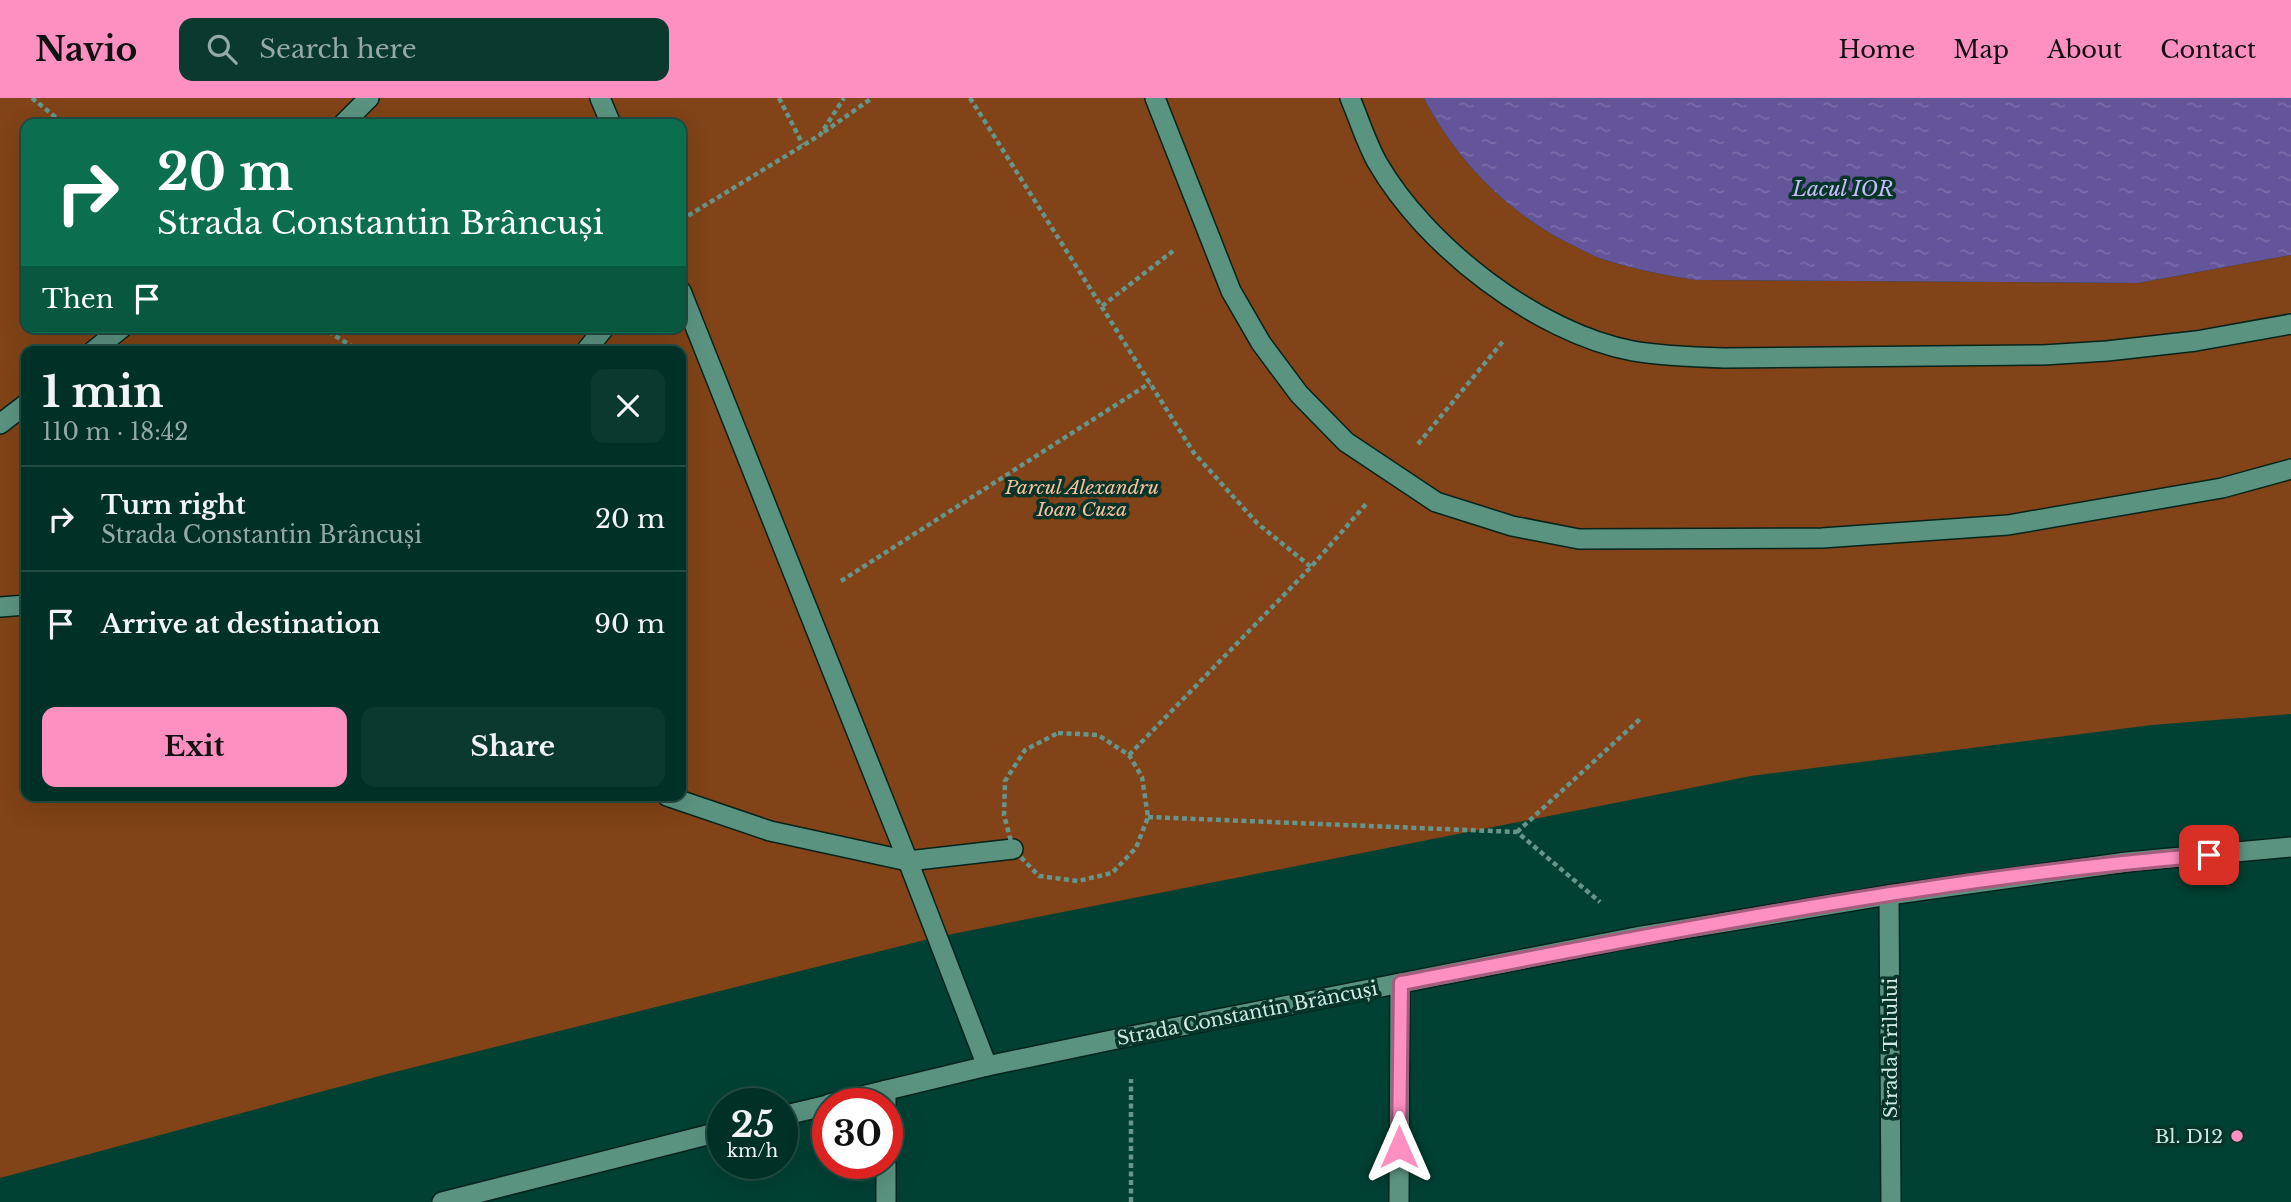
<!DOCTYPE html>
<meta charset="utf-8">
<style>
:root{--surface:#003126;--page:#0a392e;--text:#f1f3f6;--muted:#95a9a7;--line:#224c43;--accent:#fd8fc1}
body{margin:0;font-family:"Libre Baskerville",serif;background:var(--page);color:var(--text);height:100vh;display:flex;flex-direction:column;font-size:26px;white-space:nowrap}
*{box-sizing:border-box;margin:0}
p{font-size:23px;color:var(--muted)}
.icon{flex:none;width:38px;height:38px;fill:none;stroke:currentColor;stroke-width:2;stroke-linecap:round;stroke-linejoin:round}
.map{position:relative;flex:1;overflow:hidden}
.side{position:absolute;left:21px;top:248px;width:665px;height:455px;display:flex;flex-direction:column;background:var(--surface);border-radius:14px;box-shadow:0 7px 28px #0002,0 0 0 2px var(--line)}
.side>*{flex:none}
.top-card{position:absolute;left:21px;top:21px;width:665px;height:214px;border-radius:14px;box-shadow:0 7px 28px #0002,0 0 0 2px var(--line);background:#0b6e4f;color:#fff;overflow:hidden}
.speed{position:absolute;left:707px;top:990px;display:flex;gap:14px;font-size:35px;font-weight:700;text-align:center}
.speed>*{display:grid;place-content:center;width:91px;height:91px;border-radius:50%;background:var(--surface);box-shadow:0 7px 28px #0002,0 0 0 2px var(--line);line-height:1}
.speed small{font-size:18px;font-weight:400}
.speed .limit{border:10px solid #d22;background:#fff;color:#111}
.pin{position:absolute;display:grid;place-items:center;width:60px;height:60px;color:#fff;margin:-30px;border-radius:14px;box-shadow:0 4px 10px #0006}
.me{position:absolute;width:77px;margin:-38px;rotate:0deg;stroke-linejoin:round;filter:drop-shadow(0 0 5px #0008)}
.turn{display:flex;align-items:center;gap:24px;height:147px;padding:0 21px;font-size:32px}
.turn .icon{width:91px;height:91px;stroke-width:2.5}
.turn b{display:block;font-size:49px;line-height:60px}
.then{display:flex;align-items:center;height:66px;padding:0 21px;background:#0003;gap:14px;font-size:26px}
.round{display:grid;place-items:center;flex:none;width:74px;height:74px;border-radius:14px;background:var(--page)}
.headline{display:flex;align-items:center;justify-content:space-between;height:119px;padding:0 21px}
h1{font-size:42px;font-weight:700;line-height:52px}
.cta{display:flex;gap:14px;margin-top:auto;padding:14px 21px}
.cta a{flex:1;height:80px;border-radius:14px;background:var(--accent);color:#111;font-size:28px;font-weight:700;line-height:80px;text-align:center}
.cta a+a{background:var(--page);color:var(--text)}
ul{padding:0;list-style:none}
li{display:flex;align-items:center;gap:21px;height:105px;padding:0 21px;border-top:2px solid var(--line)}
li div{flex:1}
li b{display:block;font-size:26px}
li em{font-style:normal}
header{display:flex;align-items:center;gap:42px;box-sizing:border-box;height:98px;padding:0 35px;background:var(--accent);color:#111}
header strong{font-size:33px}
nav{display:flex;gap:38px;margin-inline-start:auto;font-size:24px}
.search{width:490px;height:63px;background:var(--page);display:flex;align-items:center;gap:18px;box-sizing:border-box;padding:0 24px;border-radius:14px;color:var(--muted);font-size:26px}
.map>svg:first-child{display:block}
.park{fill:#814317;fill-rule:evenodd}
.water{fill:url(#water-ripples)}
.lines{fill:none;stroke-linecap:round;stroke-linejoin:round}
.pedestrian-casing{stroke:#06241c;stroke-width:22}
.minor-casing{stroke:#06241c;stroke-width:22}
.secondary-casing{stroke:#06241c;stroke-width:22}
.path{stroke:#679589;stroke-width:4.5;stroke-dasharray:5 3.5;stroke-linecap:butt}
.pedestrian{stroke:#5b9381;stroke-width:19}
.minor{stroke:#5b9381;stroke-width:19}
.secondary{stroke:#5b9381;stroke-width:19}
.route-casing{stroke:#a45d7d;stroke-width:18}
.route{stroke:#fd8fc1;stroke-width:12}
.poi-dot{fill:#fd8fc1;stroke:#07352a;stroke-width:2.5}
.labels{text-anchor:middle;stroke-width:7;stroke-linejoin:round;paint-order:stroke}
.park-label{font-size:19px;font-style:italic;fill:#fabf9b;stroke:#07352a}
.street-label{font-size:19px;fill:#ceeae0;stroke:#07352a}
.poi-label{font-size:19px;fill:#ceeae0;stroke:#07352a;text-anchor:end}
.water-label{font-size:21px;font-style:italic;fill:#c6bcf8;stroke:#07352a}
</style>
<header>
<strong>Navio</strong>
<div class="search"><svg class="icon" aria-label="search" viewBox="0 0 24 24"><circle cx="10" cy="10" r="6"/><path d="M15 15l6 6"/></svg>Search here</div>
<nav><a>Home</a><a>Map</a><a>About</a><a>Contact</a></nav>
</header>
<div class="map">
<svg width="2291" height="1104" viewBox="0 0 2291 1104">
<defs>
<pattern id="water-ripples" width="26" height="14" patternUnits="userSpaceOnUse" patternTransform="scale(1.75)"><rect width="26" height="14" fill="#64549a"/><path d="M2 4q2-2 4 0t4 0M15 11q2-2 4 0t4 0" fill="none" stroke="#796da8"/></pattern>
</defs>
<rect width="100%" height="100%" fill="#004133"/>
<path class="park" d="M0,0H1424C1456,62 1506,113 1568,145C1579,150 1590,157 1602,161C1633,171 1664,177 1695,182L2138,185L2291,157V616L2152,627L1751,678L937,839L387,976L0,1080ZM26,26H681V229H26ZM26,254H681V698H26Z"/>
<path class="water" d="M1424,0H2291V157L2138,185L1695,182C1664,177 1633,171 1602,161C1590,157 1579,150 1568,145C1506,113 1456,62 1424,0Z"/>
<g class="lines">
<g class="pedestrian-casing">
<path id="pedestrian" d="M600,0L611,26
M1155,0L1231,193L1261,245L1299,296L1346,344L1436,404L1512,428L1579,441L1822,440L2008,427L2222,390L2291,371
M1350,0C1359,21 1366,44 1377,64C1425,148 1537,235 1633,253C1663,258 1693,259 1724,260L2043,257L2107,253L2196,243L2291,226
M343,26L369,0
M681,193L908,763L987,968
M92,254L123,229
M585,254L605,229
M0,326L26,306
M0,509L26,507
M667,698L770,733L908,763L1013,751"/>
</g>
<g class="minor-casing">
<path id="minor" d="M1889,797L1891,1104
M886,1006V992
M886,1104V1066
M1399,1104L1400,885"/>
</g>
<g class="secondary-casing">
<path id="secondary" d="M829,1006L987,968L1131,938L1641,838L1889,797L2127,764L2291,749
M782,1018L828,1007
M442,1104L723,1033"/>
</g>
<path class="path" d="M32,0L64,26
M779,0L803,47
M970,0L1194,355L1257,425L1311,469
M824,34L872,0
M681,122L820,37L844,0
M1102,208L1173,153
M321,229L361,254
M1418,346L1504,242
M841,483L1150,285
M1058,635L1098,637L1129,657L1142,679L1148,719L1136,750L1112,775L1078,783L1039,778L1013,751L1004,717L1005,683L1025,652Z
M1129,657L1311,469L1367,405
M1148,719L1517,734L1600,804
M1517,734L1640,621
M1131,1104V981"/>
<use href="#pedestrian" class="pedestrian"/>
<use href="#minor" class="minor"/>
<use href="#secondary" class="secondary"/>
</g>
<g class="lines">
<g class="route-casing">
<path id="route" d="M1399,1049L1401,885C1668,834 1937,779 2209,757"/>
</g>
<use href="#route" class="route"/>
</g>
<circle class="poi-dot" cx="2237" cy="1038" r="7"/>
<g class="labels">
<g class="park-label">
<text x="1082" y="396">Parcul Alexandru<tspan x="1082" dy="22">Ioan Cuza</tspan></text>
</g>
<g class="street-label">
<text transform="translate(1247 915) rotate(-11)" y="7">Strada Constantin Brâncuși</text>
<text transform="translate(1890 950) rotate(-90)" y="7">Strada Trilului</text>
</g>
<g class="poi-label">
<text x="2223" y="1045">Bl. D12</text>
</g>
<g class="water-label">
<text x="1843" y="98">Lacul IOR</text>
</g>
</g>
</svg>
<div class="speed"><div>25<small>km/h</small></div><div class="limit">30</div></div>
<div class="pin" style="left:2209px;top:757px;background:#d93025"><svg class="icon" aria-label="arrive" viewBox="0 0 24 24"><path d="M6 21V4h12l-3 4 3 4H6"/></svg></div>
<svg class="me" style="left:1399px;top:1049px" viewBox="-20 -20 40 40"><path d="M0-17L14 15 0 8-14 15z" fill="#fd8fc1" stroke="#fff" stroke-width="4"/></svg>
<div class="top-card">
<div class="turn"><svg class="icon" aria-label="right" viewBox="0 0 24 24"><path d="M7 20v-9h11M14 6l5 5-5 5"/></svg><div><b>20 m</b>Strada Constantin Brâncuși</div></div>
<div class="then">Then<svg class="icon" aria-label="arrive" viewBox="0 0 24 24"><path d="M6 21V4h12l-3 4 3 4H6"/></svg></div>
</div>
<section class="side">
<div class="headline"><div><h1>1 min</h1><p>110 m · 18:42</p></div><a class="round"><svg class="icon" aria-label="close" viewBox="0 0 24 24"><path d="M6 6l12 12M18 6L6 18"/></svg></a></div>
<ul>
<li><svg class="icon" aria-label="right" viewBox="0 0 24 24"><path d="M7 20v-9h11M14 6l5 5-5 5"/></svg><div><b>Turn right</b><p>Strada Constantin Brâncuși</p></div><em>20 m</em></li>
<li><svg class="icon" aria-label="arrive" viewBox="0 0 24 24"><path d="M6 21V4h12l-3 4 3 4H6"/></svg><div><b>Arrive at destination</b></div><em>90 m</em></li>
</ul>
<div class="cta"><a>Exit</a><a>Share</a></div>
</section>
</div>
